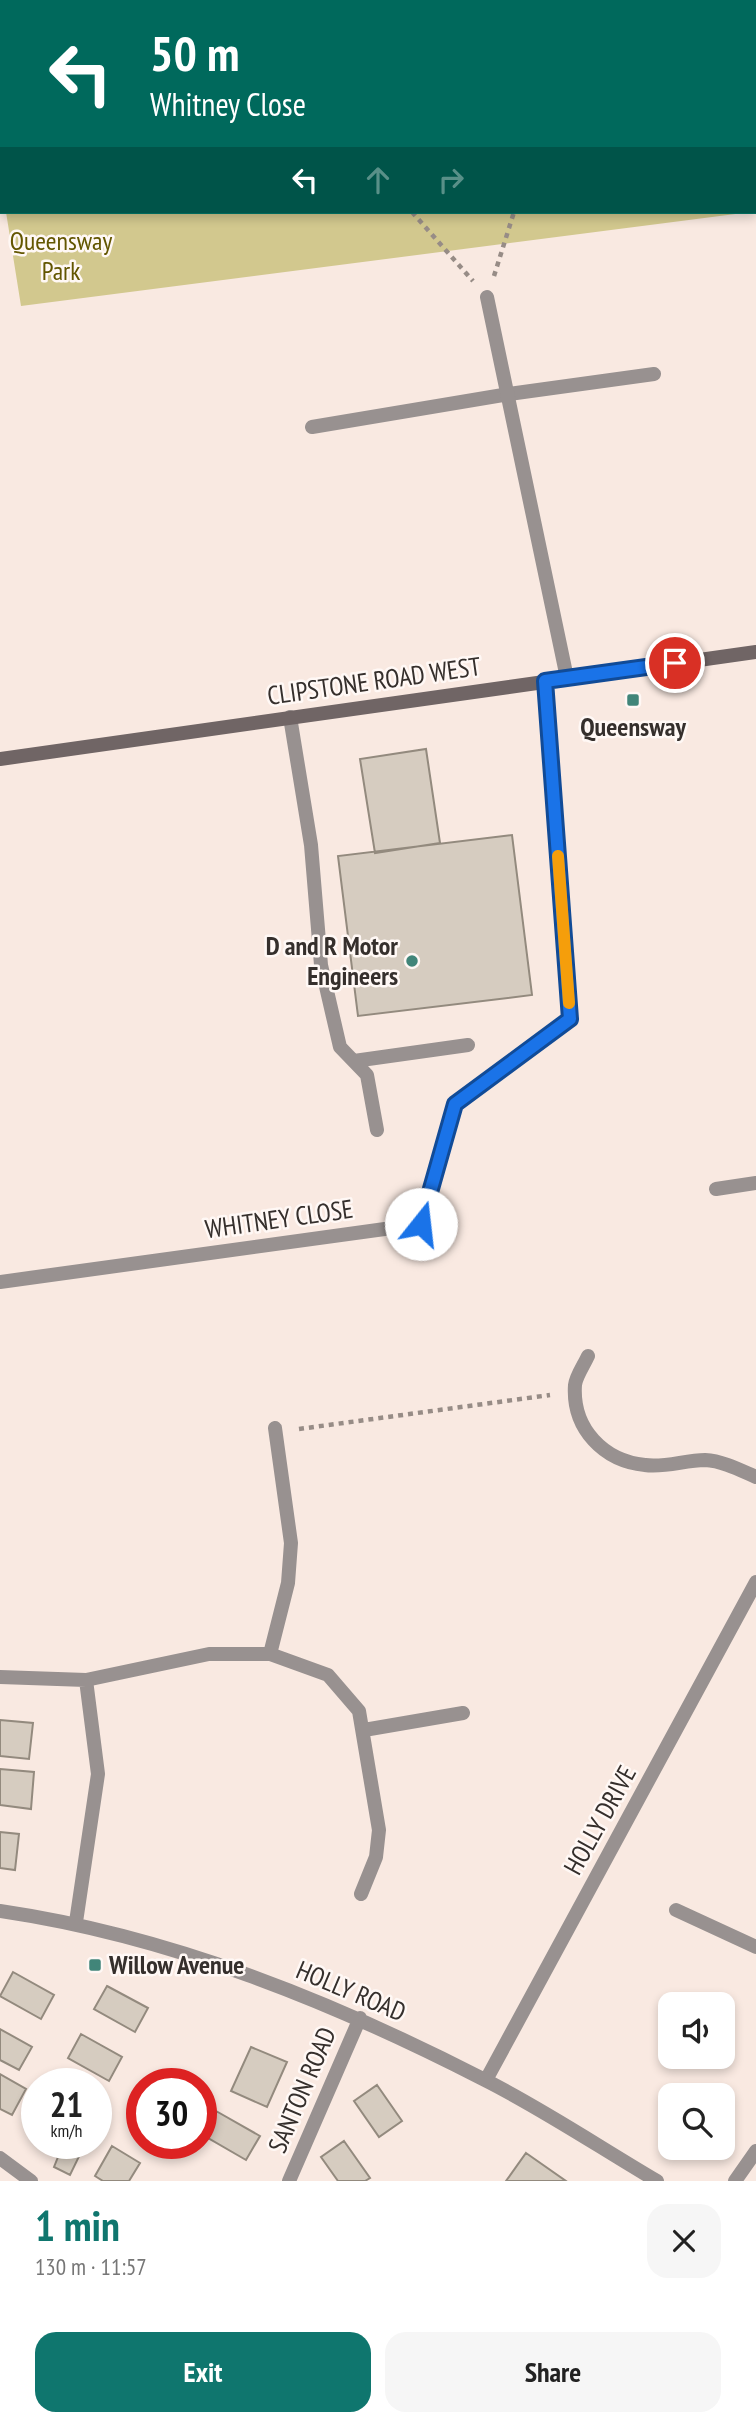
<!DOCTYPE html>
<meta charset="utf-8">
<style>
:root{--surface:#fff;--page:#f6f6f6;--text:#222;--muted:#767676;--accent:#0f766e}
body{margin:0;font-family:"PT Sans Narrow",sans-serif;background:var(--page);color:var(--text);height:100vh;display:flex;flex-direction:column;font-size:26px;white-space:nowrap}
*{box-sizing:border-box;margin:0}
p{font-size:23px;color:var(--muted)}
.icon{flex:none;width:38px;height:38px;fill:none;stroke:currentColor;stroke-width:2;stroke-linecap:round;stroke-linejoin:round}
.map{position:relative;height:2181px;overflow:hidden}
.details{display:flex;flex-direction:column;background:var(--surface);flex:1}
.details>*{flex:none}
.hud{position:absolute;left:0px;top:0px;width:756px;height:214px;box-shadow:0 4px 10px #0003;background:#00695c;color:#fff;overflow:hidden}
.fabs{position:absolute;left:658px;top:1992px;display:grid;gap:14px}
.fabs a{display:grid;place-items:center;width:77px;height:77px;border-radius:14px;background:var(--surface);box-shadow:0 4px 10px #0003;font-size:35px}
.speed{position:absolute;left:21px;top:2068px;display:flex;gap:14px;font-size:35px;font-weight:700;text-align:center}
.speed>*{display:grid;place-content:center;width:91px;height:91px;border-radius:50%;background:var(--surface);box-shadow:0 4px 10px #0003;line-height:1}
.speed small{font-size:18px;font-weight:400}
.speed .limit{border:10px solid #d22;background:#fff;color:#111}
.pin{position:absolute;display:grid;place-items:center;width:60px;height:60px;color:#fff;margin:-30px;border:4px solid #fff;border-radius:50%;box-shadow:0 2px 7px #0007}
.me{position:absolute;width:77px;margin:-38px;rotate:16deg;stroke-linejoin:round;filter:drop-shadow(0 0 5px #0008)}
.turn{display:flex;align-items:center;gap:24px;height:147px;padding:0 35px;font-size:32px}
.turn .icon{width:91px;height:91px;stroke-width:2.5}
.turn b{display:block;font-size:49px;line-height:60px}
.lanes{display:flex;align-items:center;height:66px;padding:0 35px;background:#0003;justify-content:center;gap:35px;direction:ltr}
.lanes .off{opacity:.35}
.round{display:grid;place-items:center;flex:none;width:74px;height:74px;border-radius:21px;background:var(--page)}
.headline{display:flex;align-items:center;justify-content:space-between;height:119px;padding:0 35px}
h1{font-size:42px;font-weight:700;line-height:52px;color:var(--accent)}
.action{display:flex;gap:14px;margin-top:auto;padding:14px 35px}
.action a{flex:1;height:80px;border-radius:21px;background:var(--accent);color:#fff;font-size:28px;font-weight:700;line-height:80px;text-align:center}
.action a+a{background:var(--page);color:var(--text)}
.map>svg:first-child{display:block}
.green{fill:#d2c88e}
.building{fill:#d6ccc0;stroke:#938a7e;stroke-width:2}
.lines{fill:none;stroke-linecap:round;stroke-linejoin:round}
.path{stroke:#978c86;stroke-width:4.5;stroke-dasharray:5 5;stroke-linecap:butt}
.service{stroke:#989190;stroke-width:14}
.minor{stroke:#989190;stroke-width:14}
.secondary{stroke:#706565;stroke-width:14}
.route-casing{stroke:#114b97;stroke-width:18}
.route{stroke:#1a73e8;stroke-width:12}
.slow{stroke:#f59e0b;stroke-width:12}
.poi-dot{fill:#418579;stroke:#fff8f5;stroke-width:2.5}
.labels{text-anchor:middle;stroke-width:5;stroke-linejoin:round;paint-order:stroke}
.park-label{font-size:26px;fill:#635600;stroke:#fff8f5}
.street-label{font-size:26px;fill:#352f2c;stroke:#fff8f5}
.poi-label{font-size:26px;font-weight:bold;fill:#352f2c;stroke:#fff8f5}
</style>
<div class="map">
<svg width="756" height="2181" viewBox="0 0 756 2181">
<rect width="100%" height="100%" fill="#f9e9e1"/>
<path class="green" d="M0,0H756V211L754,2H2V183Z
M6,212H751L21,306Z"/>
<path class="building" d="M685,0H756V31L754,2Z
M426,749L440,843L375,853L360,759Z
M512,835L532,995L358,1016L338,856Z
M0,1720L33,1723L29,1759L0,1756Z
M0,1769L34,1772L31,1809L0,1805Z
M0,1832L19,1834L15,1870L0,1868Z
M13,1972L54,1995L41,2019L0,1996Z
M107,1986L148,2008L135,2032L94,2009Z
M0,2029L32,2047L19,2070L0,2060Z
M81,2034L122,2057L109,2081L68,2058Z
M251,2047L287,2062L267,2107L231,2091Z
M0,2074L26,2089L12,2115L0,2109Z
M377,2085L402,2121L379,2137L354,2101Z
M216,2111L260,2136L246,2160L203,2135Z
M344,2141L370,2178L365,2181H338L321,2157Z
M49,2144H85L70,2175L54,2167L58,2157L45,2151Z
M112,2146L140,2163L129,2181H103L95,2176Z
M526,2153L566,2181H506Z"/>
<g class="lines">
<path class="path" d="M225,0L226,2
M579,2L580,0
M412,212L473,281
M494,276L514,212
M299,1429L550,1395"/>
<path class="service" d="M312,427L509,394L654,374
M290,717L311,845L321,965L340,1047L367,1075L377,1130
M354,1061L468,1045"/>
<path class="minor" d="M487,297L567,678
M716,1189L756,1183
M0,1282L421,1224L455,1103L570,1019L545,681
M588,1356C584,1365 576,1376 575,1385C572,1429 604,1461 645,1465C665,1468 685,1460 705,1460C723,1461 740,1470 756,1477
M270,1654L288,1583L291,1543L275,1428
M0,1677L86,1680L98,1774L76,1922
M86,1680L209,1654H270L328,1675L359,1711L379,1830L376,1857L361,1894
M364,1730L463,1713
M676,1910L756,1947
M0,1911C170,1936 331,2001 483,2079C543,2109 599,2147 657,2181
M486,2080L756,1582
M0,2158L31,2181
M289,2181L360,2018
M735,2181L756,2151"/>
<path class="secondary" d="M0,759L756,652"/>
</g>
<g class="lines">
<g class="route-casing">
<path id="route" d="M421,1224L455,1104L570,1019L545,681L675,663"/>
</g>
<use href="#route" class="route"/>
<path class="slow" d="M558,856L569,1003"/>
</g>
<g class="poi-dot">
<rect x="626" y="693" width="14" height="14" rx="3.5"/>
<circle cx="412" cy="961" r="7"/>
<rect x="88" y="1958" width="14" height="14" rx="3.5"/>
</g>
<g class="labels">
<g class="park-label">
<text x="61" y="250">Queensway<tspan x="61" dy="30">Park</tspan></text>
</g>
<g class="street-label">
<text transform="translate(374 681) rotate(-8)" y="9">CLIPSTONE ROAD WEST</text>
<text transform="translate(279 1219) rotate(-8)" y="9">WHITNEY CLOSE</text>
<text transform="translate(600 1820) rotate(-61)" y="9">HOLLY DRIVE</text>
<text transform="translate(351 1991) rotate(23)" y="9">HOLLY ROAD</text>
<text transform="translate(302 2090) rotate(-67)" y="9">SANTON ROAD</text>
</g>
<g class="poi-label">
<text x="633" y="736">Queensway</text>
<text x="398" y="955" text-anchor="end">D and R Motor<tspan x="398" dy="30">Engineers</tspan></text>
<text x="109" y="1974" text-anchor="start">Willow Avenue</text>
</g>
</g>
</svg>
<div class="fabs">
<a><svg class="icon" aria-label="sound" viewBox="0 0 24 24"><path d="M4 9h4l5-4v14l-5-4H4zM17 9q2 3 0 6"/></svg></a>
<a><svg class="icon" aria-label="search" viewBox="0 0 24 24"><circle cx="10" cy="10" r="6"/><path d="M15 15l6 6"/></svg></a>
</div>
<div class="speed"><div>21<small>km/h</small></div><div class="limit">30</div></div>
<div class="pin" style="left:675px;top:663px;background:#d93025"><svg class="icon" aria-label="arrive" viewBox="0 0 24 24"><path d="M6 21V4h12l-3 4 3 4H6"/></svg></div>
<svg class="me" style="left:421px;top:1224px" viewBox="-20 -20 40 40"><circle r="19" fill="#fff"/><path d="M0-13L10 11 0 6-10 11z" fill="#1a73e8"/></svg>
<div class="hud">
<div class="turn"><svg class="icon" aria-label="left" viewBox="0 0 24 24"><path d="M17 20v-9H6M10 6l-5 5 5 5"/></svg><div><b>50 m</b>Whitney Close</div></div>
<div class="lanes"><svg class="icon" aria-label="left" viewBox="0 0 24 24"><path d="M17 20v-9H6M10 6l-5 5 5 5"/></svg><svg class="icon off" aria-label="ahead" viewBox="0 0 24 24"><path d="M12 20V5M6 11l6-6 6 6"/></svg><svg class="icon off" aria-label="right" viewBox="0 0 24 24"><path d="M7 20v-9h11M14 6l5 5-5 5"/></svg></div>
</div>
</div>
<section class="details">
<div class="headline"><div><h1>1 min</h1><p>130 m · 11:57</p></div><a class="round"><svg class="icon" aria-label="close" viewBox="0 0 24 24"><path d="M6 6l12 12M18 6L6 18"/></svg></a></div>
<div class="action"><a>Exit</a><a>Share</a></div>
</section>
